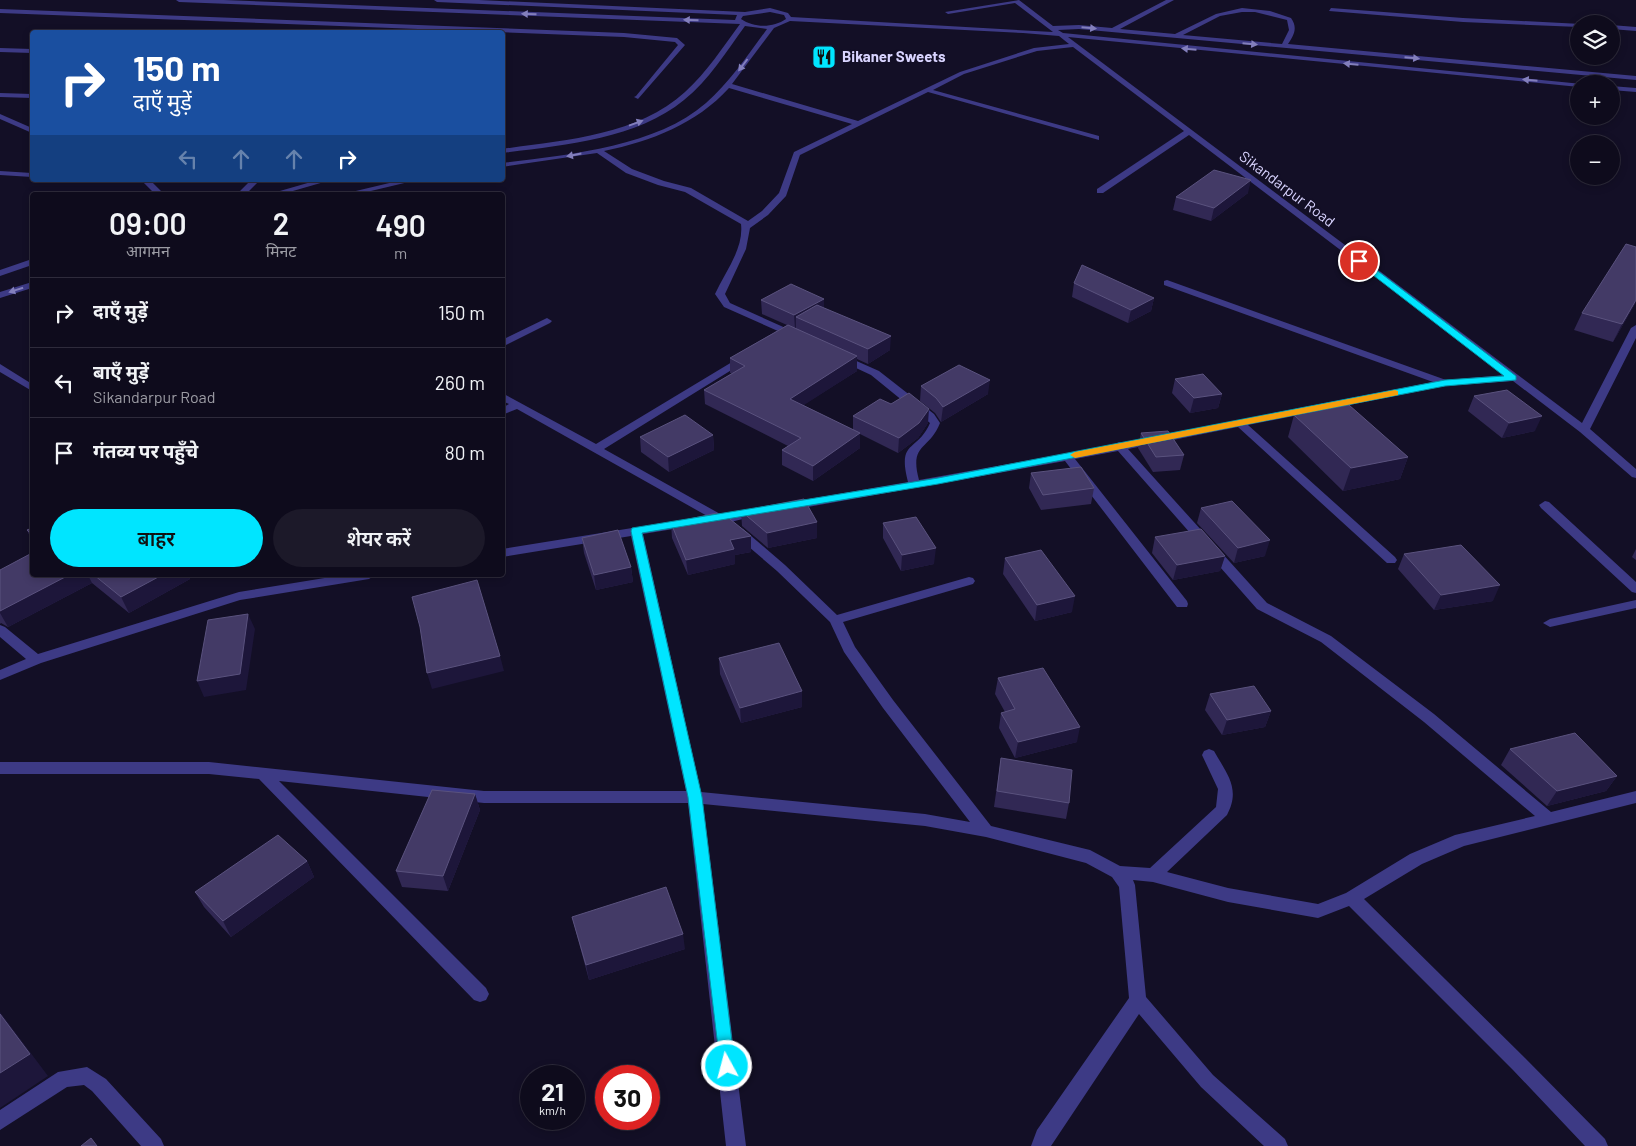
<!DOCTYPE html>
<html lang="hi">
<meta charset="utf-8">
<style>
:root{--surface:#0e0b1c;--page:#1c1929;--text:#f1f3f6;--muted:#9b9ba3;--line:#2e2b3b;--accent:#00e5ff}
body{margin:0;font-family:Barlow,"Noto Sans Devanagari",sans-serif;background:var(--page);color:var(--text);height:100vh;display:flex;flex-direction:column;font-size:19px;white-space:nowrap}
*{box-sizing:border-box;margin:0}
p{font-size:16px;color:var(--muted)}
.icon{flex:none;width:28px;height:28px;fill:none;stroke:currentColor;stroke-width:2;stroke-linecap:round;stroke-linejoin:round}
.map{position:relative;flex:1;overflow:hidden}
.details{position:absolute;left:30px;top:192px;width:475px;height:385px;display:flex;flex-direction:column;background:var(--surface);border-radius:5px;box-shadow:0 2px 8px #0003,0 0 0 1px var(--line)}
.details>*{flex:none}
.hud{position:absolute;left:30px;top:30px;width:475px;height:152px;border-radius:5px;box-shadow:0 2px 8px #0003,0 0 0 1px var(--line);background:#1a4fa0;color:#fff;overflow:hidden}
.fabs{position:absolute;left:1570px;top:15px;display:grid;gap:10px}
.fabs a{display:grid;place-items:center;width:50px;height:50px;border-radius:50%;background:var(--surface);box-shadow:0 2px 8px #0003,0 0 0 1px var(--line);font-size:25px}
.speed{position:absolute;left:520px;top:1065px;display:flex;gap:10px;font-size:25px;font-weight:700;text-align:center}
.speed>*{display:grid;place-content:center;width:65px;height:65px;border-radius:50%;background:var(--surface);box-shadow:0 2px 8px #0003,0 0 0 1px var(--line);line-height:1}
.speed small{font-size:12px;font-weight:400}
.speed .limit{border:8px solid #d22;background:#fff;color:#111}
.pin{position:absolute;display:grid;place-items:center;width:42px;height:42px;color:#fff;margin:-21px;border:2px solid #fff;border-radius:50%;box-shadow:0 1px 5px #0007}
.me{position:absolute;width:55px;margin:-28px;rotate:353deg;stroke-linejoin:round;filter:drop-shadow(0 0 4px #0008)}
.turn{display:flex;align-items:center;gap:18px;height:105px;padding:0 20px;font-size:22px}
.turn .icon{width:65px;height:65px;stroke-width:2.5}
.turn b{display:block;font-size:35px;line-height:42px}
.lanes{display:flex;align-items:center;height:48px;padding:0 20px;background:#0003;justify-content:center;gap:25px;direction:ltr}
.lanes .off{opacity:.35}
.eta{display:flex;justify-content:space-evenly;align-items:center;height:85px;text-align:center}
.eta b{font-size:30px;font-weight:600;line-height:35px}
.cta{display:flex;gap:10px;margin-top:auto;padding:10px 20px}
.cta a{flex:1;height:58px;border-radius:30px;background:var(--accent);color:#111;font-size:20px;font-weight:600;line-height:58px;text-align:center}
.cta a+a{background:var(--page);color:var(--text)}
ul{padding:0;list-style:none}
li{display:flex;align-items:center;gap:15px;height:70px;padding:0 20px;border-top:1px solid var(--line)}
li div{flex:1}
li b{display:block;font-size:19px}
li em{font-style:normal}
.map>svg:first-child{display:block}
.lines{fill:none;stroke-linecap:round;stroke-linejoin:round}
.minor{fill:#3d3a85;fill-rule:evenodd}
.wall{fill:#312854}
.shaded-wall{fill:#1d163a}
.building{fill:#433a66;stroke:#5a527e}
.oneway{fill:#837fbc}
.route{fill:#00e5ff;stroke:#0095a6}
.slow{fill:#f59e0b}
.labels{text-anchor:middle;stroke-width:4;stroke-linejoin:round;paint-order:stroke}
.far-poi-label{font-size:15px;font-weight:bold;fill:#d9d4ff;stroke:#130f26;text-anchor:start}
.far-street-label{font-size:15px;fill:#d9d4ff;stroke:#130f26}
</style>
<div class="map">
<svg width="1636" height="1146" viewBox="0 0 1636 1146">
<rect width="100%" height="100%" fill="#130f26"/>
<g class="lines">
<path class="minor" d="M176,0H224L735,20L737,15L437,2L434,0H479L745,12L770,8L788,13L791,17L1053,32L1015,3L948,14L945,12L1019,0L1053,26L1079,25L1112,28L1166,0H1174L1120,29L1175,34L1216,14L1242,8L1270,11L1291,18C1298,28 1294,35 1288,44L1636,76V80L1079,29L1058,30L1063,33L1582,84H1579V87L1068,37L1582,423L1631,328L1636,325V338L1590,429L1636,469V478L1632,477L1580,432L1513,381L1445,386L1248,425L1395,557L1397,560L1395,563H1387L1238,427L1128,449L1267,603L1331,636L1434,714L1551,812L1636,791V803L1464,846L1422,864L1364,899L1525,1058L1605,1139L1608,1146H1585L1513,1070L1349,906L1318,918L1228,902L1153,882L1133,880L1135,885L1146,997L1213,1075L1285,1139L1288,1146H1264L1201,1087L1139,1014L1051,1146H1031L1037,1130L1129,998L1119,887L1112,877L1086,863L986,837L925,826L703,804L746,1146H726L688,803H484L279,781L486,988L489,994L486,1000L480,1002L474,1000L259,779L209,774H0V762H209L484,791H686L631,536L502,557V549L688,519L692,520L694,523L692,526L643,534L701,792L925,814L970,822L883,708L844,652L830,622L777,571L735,535L733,532L739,528L743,529L785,565L837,615L969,577L973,578L975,581L973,584L843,622L855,647L893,700L991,826L1090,850L1120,866L1150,868L1216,807L1218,789L1202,755L1204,751L1209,749L1214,751C1227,774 1241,789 1227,815L1167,872L1228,888L1318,904L1346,893L1410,854L1455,835L1535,816L1424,722L1321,642L1257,609L1118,451L1075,459L1187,601L1188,604L1187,607H1177L1065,461L791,510L785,506L791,502L908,482C897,439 917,453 930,423L871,375L839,360L838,358L843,355L879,371L934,414L940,423C929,451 909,443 919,480L1114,445L1119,442L1123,443L1433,382L1164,285V281L1167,280L1446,380L1505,375L1189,135L1103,193H1097V189L1184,131L1073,47L1037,51L964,74L933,90L1099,136V140L928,92L800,155L786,196L768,215L750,228L746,249L725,294L730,303L799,334L801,336L796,339L724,307L715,294C725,272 744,249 741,224L685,192L658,185L626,173L597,153L502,167V163C566,155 656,147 706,103C730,82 748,55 767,29L745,26C726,52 709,80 684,100C635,140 563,145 502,153V149C564,140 637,136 685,92C707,72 723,47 740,24L179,2ZM770,12L784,15L786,19C773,28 754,28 741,19L743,16ZM1242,12H1255L1287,20L1289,30L1282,44L1183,35L1220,16ZM790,21L1023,33L1059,36L1069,44L1034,48L960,72L858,121L732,84L774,28ZM729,88L852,124L794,152L779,193L762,211L748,221L691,188L664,181L632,169L604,151C652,141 696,124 729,88Z
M1331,8L1463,18L1581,24H1579V27L1463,22L1329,11Z
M0,9L624,33L677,38L685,45L638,99L634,97L636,96L678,45L675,42L624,37L0,13Z
M1611,25L1636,27V31L1611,29Z
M0,48L32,49V53L0,52Z
M1611,86L1636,88V92L1611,90Z
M0,93L32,94V98L0,97Z
M0,114L32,128V133L0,119Z
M0,171L32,173V177L0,175Z
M141,180H150L165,195H156Z
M251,180H260L245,195H236Z
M318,180H331L279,195H266Z
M402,180H417L354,195H339Z
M32,259V265L0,276V270Z
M32,282V288L0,298V292Z
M547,318L552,321L550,323L502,347V340Z
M742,356L746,357V361L604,449L722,515L757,508L761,509L763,512L761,515L757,516C741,518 723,527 708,523L706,520L709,517L517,409L502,415V408L509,404L502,401V393L596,444Z
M0,364L32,384V391L0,372Z
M1545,501L1549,502L1636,582V593L1632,592L1541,508L1539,505Z
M343,575H375L369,579L240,600L41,663L0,680V670L26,659L0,637V625L5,627L38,654L239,592Z
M1636,600V608L1550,627L1543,623L1550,619Z
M87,1067L106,1079L161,1139L164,1146H141L92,1091L84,1085L67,1087L0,1130V1110L58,1072Z"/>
</g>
<path class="wall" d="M1248,193L1211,221L1173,210L1176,197Z
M1074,283L1154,298L1151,311L1128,323L1072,297Z
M761,300L824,308L890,350L868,364L857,359V371L803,405L853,430V416L928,423L918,438L898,453L860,434V448L813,481L782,465V450L788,446L705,404L704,390L732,373H730V358L787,325L762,314Z
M1636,302L1613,342L1574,330L1582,313Z
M1175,379L1222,394L1218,408L1190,413L1172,393Z
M921,386L988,394L941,422L935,413L920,401Z
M1474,396L1535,431L1502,438L1468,411Z
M1294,415L1408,457L1400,479L1343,491L1288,437Z
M1141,433L1184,455L1180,470L1153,472L1138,448Z
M713,435L714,450L669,472L641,452L640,437Z
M1031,473L1094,488L1091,504L1041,510L1029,488Z
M1201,508L1265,556L1234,563L1197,523Z
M741,511L817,538L768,548L742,526Z
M718,516L751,552L735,555V564L688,575L672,538L671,523Z
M883,523L934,564L901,571L883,538Z
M32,528V541L27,530Z
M1155,537L1225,556L1220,571L1173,580L1152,553Z
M582,538L631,567L633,582L596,590L584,553Z
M1636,549V560L1632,557Z
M1404,554L1493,601L1434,610L1398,569Z
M1005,558L1072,612L1035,621L1003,574Z
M0,570L32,575H188L190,579L129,613L92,583L8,627L1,623L0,624Z
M719,658L802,707L741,723L720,674Z
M998,678L1077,742L1015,758L999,728L1001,713L1005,712L995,694Z
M1210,694L1271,711L1265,727L1222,735L1205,710Z
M1510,749L1617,776L1606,791L1547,806L1501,765Z
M1001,758L1069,803L1066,819L994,807Z
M475,794L480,810L448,891L402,887L396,871Z
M307,861L314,877L231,937L204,907L195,892Z
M572,917L685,949L589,980Z"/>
<path class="shaded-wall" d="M1251,180L1248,193L1211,221L1214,208Z
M1154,298L1151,311L1128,323L1131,310Z
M824,299V313L796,317V328L795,329L794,315Z
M1636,300V302L1613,342L1622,324Z
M891,336L890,350L868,364V349Z
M857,356V371L790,414V399Z
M990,380L988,394L941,422L943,407Z
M1222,394L1218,408L1190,413L1194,398Z
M929,409L928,423L918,438L898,453L899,438Z
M1542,416L1535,431L1502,438L1509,423Z
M860,433V448L813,481V466Z
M713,435L714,450L669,472L668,457Z
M1408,457L1400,479L1343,491L1351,468Z
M817,522V538L768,548L767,533Z
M751,536V552L735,555V564L688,575L686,560L730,540Z
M1270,540L1265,556L1234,563L1238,548Z
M936,548L934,564L901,571L902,555Z
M1225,556L1220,571L1173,580L1177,565Z
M631,567L633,582L596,590L594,575Z
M69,575H88L92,583L8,627L0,613V611Z
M162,575H188L190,579L129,613L121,597Z
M1500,585L1493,601L1434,610L1441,595Z
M1075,596L1072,612L1035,621L1037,605Z
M248,614L255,629L246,690L204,697L197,681Z
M500,656L504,671L432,689L427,673Z
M802,691V707L741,723L740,708Z
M1271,711L1265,727L1222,735L1227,720Z
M1080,727L1077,742L1015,758L1018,742Z
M1617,776L1606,791L1547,806L1557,791Z
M475,794L480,810L448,891L443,876Z
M307,861L314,877L231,937L223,921Z
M683,934L685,949L589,980L586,965Z
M0,1012L48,1076L0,1108Z"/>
<path class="building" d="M1214,170L1251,180L1214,208L1176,197Z
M1626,244L1636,247V300L1622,324L1582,313Z
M1082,265L1154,298L1131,310L1074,283Z
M791,284L824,299L794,315L761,300Z
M817,305L891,336L868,349L796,317Z
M788,325L857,356L790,399L860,433L813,466L782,450L801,438L704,390L745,366L730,358Z
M959,365L990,380L943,407L936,398L921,386Z
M1203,374L1222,394L1194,398L1175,379Z
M1507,390L1542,416L1509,423L1474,396Z
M909,393L929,409L919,423L899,438L853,416L880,399L891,404Z
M1349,405L1408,457L1351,468L1294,415Z
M685,415L713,435L668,457L640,437Z
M1168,431L1184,455L1156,457L1141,433Z
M1081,467L1094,488L1043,495L1031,473Z
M804,499L817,522L767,533L741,511Z
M1232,501L1270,540L1238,548L1201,508Z
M717,513L718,516L725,515L751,536L730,540L734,549L686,560L671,523Z
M916,517L936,548L902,555L883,523Z
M32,528V535L27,530Z
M1201,529L1225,556L1177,565L1155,537Z
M618,530L631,567L594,575L582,538Z
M1461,545L1500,585L1441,595L1404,554Z
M1041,550L1075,596L1037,605L1005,558Z
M32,553V575H69L0,611V570Z
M94,575H162L121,597Z
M477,580L500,656L427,673L420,627L412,597Z
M248,614L240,674L197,681L208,620Z
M779,643L802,691L740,708L719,658Z
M1043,668L1080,727L1018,742L1001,713L1015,709L998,678Z
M1254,686L1271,711L1227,720L1210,694Z
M1575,733L1617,776L1557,791L1510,749Z
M1001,758L1072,770L1069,803L997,791Z
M432,790L475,794L443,876L396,871Z
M278,835L307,861L223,921L195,892Z
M666,887L683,934L586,965L572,917Z
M0,1014L30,1054L0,1073Z
M91,1138L97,1146H81Z"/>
<defs><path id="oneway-solid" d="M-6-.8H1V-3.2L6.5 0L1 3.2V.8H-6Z" transform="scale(1.25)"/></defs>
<g class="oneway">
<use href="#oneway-solid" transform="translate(529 14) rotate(-178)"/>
<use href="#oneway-solid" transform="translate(691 20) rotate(-178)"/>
<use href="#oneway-solid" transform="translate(1089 28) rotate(5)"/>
<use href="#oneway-solid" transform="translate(1250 44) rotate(5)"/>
<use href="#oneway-solid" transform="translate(1189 49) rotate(-175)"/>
<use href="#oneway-solid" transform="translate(1412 58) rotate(5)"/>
<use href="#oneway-solid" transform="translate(1351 64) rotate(-175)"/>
<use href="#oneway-solid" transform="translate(743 65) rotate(127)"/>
<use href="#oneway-solid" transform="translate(1530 80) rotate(-175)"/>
<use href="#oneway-solid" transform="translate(636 123) rotate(-20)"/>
<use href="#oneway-solid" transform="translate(574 155) rotate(169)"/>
<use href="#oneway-solid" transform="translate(16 290) rotate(162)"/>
</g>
<path class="route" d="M1356,259H1362L1516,376V380L1445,386L938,484L642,533L702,797L735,1066L732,1072L727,1074L721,1072L688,797L631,531L632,528L938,478L1445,380L1504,376L1356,262Z"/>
<path class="slow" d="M1395,390L1398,391V395L1075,458L1070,455L1075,452Z"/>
<defs>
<g id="restaurant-square" transform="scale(1.25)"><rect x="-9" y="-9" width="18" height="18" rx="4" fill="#00e5ff" stroke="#130f26"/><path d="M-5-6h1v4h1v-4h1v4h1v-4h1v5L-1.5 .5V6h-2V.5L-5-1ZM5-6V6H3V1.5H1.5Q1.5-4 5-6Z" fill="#111"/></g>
</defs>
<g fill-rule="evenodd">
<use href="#restaurant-square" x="824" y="57"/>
</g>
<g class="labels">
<g class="far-poi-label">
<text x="842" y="62">Bikaner Sweets</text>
</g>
<g class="far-street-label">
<text transform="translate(1287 189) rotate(37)" y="5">Sikandarpur Road</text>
</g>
</g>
</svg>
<div class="fabs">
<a><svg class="icon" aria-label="layers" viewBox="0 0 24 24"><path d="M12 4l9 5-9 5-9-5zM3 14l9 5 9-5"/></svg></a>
<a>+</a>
<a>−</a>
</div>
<div class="speed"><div>21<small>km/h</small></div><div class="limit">30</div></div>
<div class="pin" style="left:1359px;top:261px;background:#d93025"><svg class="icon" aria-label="arrive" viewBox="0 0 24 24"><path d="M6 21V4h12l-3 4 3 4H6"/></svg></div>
<svg class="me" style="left:727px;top:1066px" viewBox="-20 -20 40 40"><circle r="17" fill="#00e5ff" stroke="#fff" stroke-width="3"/><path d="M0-11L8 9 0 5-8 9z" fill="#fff"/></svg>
<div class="hud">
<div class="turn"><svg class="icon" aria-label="right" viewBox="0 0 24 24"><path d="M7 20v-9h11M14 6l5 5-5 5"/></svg><div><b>150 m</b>दाएँ मुड़ें</div></div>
<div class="lanes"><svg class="icon off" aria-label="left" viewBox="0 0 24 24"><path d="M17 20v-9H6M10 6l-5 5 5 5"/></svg><svg class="icon off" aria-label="ahead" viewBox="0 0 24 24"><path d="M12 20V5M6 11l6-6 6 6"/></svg><svg class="icon off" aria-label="ahead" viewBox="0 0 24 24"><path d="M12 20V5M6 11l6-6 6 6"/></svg><svg class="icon" aria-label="right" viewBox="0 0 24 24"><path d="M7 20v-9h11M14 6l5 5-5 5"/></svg></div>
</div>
<section class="details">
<div class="eta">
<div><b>09:00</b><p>आगमन</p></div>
<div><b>2</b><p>मिनट</p></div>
<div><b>490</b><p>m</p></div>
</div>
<ul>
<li><svg class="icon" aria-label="right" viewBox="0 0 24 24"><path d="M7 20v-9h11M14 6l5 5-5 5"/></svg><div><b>दाएँ मुड़ें</b></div><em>150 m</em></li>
<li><svg class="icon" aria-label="left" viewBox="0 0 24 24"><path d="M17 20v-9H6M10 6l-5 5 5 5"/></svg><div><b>बाएँ मुड़ें</b><p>Sikandarpur Road</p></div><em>260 m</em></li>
<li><svg class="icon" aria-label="arrive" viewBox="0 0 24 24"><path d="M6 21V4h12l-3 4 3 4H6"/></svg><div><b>गंतव्य पर पहुँचे</b></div><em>80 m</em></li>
</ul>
<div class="cta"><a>बाहर</a><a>शेयर करें</a></div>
</section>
</div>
